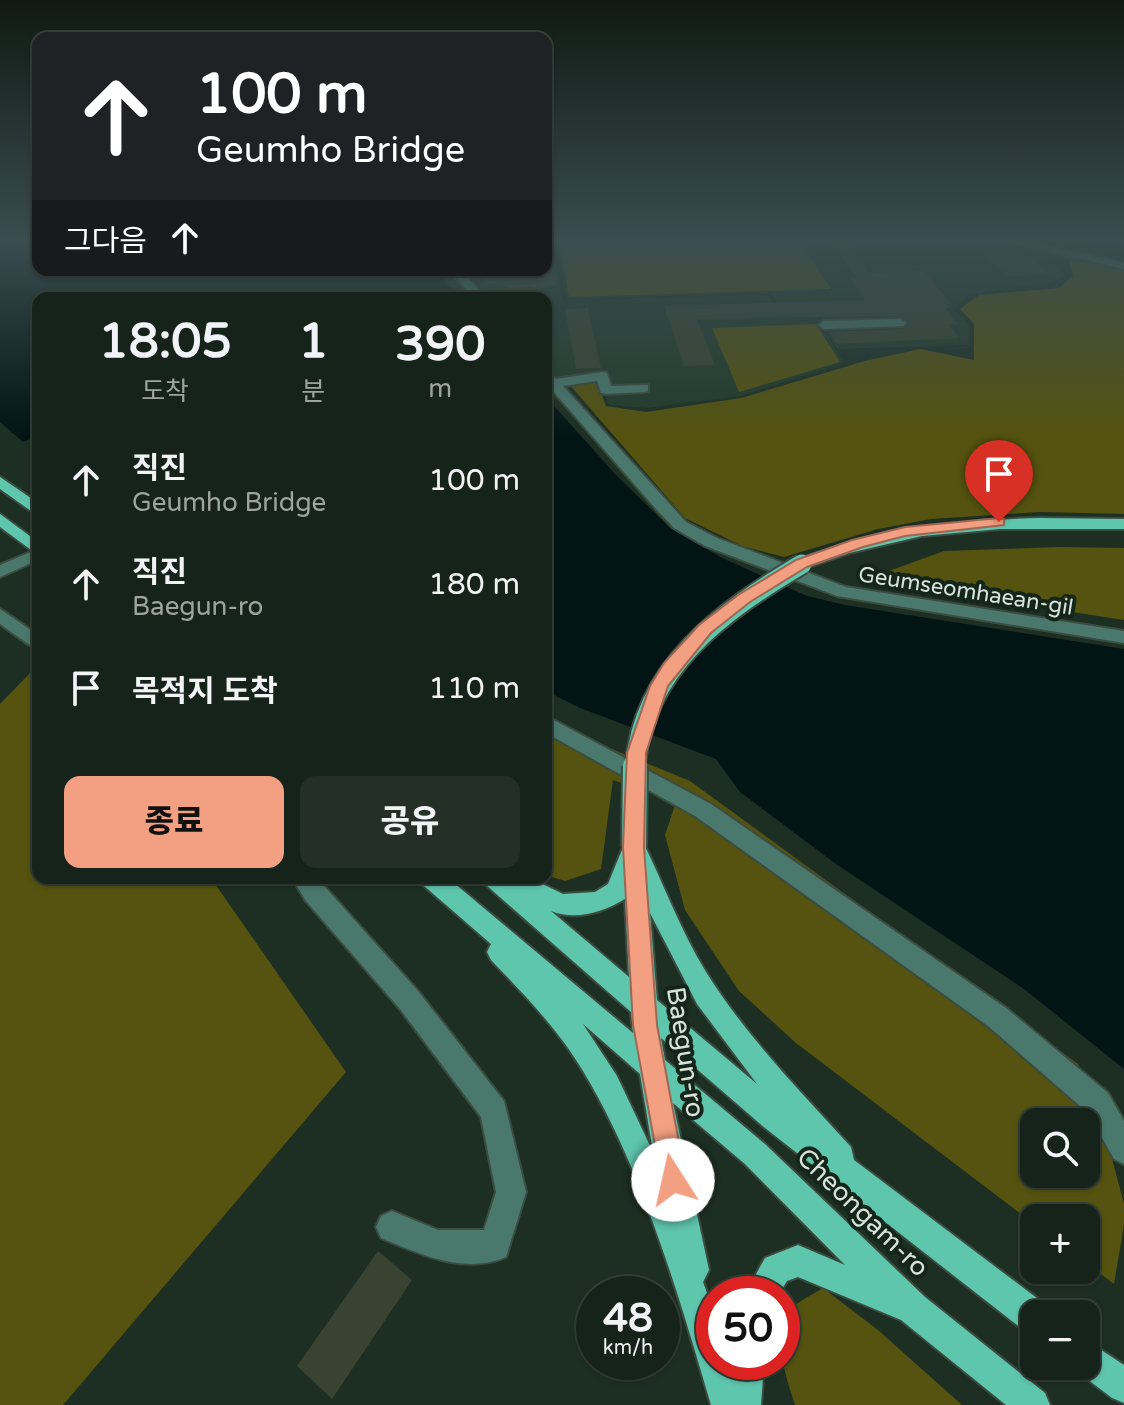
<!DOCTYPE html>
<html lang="ko">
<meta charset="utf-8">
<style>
:root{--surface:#16231a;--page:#232f27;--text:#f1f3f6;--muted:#9ea4a2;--line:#354039;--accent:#f39f82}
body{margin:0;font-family:"Varela Round","Noto Sans KR",sans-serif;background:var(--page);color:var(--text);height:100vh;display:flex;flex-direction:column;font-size:30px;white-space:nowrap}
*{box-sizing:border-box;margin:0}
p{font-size:26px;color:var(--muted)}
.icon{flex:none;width:44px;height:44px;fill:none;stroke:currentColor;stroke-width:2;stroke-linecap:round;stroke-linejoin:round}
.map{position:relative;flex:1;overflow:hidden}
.panel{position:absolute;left:32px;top:292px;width:520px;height:592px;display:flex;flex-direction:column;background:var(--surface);border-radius:16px;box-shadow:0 2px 6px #0004,0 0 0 2px var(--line)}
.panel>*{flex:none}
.guide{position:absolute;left:32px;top:32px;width:520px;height:244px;border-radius:16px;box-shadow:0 2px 6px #0004,0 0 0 2px var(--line);background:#202124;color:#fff;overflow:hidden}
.controls{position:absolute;left:1020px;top:1108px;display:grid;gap:16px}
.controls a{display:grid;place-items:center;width:80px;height:80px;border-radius:16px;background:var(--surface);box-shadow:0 2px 6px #0004,0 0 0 2px var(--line);font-size:40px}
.speed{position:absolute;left:576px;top:1276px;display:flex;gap:16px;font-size:40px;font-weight:700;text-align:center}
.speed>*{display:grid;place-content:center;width:104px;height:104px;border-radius:50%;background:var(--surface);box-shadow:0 2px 6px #0004,0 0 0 2px var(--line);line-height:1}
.speed small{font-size:20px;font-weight:400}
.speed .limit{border:12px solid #d22;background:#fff;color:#111}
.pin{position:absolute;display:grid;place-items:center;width:68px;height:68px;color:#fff;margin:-82px -34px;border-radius:50% 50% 50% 0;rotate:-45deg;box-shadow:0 0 8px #0007}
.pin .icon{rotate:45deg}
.me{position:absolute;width:88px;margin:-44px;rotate:350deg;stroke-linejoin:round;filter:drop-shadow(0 0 6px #0008)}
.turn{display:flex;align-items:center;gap:28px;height:168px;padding:0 32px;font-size:36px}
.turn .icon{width:104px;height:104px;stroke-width:2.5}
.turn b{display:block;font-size:56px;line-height:68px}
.then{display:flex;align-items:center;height:76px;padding:0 32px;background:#0003;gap:16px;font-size:30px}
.eta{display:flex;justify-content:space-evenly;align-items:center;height:136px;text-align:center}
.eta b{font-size:48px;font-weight:800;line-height:56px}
.cta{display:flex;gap:16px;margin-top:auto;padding:16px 32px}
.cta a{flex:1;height:92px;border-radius:16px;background:var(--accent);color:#111;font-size:32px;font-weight:800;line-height:92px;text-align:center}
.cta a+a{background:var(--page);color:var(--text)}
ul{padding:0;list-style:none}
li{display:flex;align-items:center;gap:24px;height:104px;padding:0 32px}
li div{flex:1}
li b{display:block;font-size:30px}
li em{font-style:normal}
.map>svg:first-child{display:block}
.built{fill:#223b2a}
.green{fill:#55530f;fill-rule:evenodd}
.water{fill:#031415}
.building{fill:#394331}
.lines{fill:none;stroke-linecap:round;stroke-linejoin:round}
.minor-casing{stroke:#3b4c40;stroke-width:4}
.major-casing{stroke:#3b4c40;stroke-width:4}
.minor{fill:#4a786d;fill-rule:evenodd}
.major{fill:#5fc6ae;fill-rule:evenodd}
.major-bridge-far1-casing{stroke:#3b4c40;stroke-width:23;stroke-linecap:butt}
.major-bridge-casing{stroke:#3b4c40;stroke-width:28;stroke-linecap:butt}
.major-bridge-far1{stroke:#5fc6ae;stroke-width:19}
.major-bridge{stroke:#5fc6ae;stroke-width:24}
.route{fill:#f39f82;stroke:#9e6754;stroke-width:2}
.labels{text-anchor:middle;stroke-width:8;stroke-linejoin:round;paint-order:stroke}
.street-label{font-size:22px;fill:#d8e3db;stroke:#14261a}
.near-street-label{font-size:26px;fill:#d8e3db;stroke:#14261a}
</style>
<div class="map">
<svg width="1124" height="1405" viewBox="0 0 1124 1405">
<rect width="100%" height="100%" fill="#1d2f23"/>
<path class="built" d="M623,240H984L1040,251L1066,275L1050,283L969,294L954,309L969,325L970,345L837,349L819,322L844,363L740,396L647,408L609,405L599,380L561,382L546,365V298H485L460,270H546V244L552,243L564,300L769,295L787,324L771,293L566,299L556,243Z"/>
<path class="green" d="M799,240L831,289L569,297L559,244Z
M1068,256L1124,270V514L1041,512L931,519L878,529L784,557L742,546L685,518L570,385L597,382L606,406L646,412L741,398L865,361L920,349L974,360V324L960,309L979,295L1059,288L1073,276Z
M816,324L840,362L739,392L712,328Z
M1059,547L1124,548V620L864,580L944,551Z
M32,671L38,674V878H211L346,1072L63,1405H0V704Z
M546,722L690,781L1078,1064L1108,1143L1124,1204V1225L1114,1284L1086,1263V1218H1034V1224L796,1043L739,991L685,910L665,835L676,802L613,780L601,869L565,881L546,875ZM1034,1122H1086V1174H1034Z
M823,1288L878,1330L962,1405H795C786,1376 771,1338 791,1310C797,1301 814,1294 823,1288Z"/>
<path class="water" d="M0,240H38V270H434L460,298H38V436L23,442L0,422Z
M546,397L616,475L670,528L722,558L807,596L845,605L1124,649V1069L1024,989L836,864L740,792L716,759L580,708L546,691Z"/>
<path class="building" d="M830,240H845L869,273L924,271L951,304H946L950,308H945L958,324L950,325L960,338L837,344L829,332L904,329L909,322L900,316L697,319L715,365L684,366L664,306L865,300L850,278H857Z
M1027,254L1050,275L1006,276L986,255Z
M483,270H556L557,284L539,290L532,286L512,289L499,284H484Z
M588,308L601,368L576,369L565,309Z
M378,1251L412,1280L332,1399L297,1366Z"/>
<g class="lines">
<g class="minor-casing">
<path id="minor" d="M546,240H572L546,244Z
M1000,240H1020L1124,263V269Z
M449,270H460L486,298H474Z
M900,319L906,323L904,326L824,329L818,325L824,321Z
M546,371L556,379L602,372L607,373L611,386L648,385V391L643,392L606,394L601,393L597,381L563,386L686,522L717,538L846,587L1124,631V643L837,596L705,546L674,528L656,509L546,383Z
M38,549V560L0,577V565Z
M0,609L38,635V651L0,624Z
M546,716L711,804L1006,1008L1108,1093L1124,1121V1164L1114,1159L1088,1113L988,1026L695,816L546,733Z
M292,878H317L418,991L504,1101L526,1192L506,1257C464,1275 420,1254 381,1238L376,1227L381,1216L392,1211L438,1230H484L496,1192L481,1117L400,1009L306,901Z"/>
</g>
<g class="major-casing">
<path id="major" d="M0,477L38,503V516L0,489Z
M0,514L38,542V555L0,527Z
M1040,518L1124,519V529H1000L922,536L849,553L802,569L793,564L796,560C876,532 955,520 1040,518Z
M634,837L642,840C663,882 680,930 706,972C746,1036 800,1091 851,1147L854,1160L1046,1305L1049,1314H1034V1333L1022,1329L765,1128L661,1038L665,1060L765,1144L925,1297L1045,1393L1050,1405H1006L901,1320L798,1277L787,1281L779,1294H745L765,1258L798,1245L845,1265L745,1164L673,1103L709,1270L703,1282L714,1312V1362H764L761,1405H711C678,1293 635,1144 568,1048C545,1016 518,988 491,960L487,952L491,944L423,885L419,878H448L633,1033L631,1012L486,885L482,878H530L563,894L595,892L608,884L626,840ZM625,899L629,977L551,911C576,921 603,912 625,899ZM650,913L697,1004L757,1084L657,1000ZM583,1024L640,1074L653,1152L617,1076Z
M1086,1340L1124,1365V1403L1112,1398L1074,1369L1073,1366H1086Z"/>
</g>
<use href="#minor" class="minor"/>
<use href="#major" class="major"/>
<g class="major-bridge-far1-casing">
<path id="major-bridge-far1" d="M635,768C642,668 723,611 802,564"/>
</g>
<g class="major-bridge-casing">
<path id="major-bridge" d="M634,847L635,766"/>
</g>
<use href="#major-bridge-far1" class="major-bridge-far1"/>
<use href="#major-bridge" class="major-bridge"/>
</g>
<linearGradient id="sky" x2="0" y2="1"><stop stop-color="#101a13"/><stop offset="0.55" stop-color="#3a4d50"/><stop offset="1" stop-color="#3a4d50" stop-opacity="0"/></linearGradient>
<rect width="1124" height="437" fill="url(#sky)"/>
<path class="route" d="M999,518L1004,519V525L905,536L863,547L807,567L750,602L711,633L668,686L646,753L644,847L657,1025L686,1180L682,1189L673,1193L663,1189L633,1025L623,847L627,753L650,686L664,663L699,625L738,595L796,560L852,540L905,527Z"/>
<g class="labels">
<g class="street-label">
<text transform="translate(966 590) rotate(9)" y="8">Geumseomhaean-gil</text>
</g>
<g class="near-street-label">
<text transform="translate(686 1052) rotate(81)" y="9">Baegun-ro</text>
<text transform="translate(863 1212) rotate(44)" y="9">Cheongam-ro</text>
</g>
</g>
</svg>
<div class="controls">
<a><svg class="icon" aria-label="search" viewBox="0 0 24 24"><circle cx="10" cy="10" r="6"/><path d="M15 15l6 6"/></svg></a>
<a>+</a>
<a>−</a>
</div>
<div class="speed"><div>48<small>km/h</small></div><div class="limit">50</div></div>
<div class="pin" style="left:999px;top:522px;background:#d93025"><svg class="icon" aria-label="arrive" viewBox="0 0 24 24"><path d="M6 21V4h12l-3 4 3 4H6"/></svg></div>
<svg class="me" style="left:673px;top:1180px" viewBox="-20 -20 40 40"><circle r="19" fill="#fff"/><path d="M0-13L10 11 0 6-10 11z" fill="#f39f82"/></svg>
<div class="guide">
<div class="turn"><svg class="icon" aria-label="ahead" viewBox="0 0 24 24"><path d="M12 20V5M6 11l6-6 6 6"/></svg><div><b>100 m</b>Geumho Bridge</div></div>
<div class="then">그다음<svg class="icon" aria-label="ahead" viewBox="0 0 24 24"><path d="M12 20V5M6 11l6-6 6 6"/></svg></div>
</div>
<section class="panel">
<div class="eta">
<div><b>18:05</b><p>도착</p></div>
<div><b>1</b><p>분</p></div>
<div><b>390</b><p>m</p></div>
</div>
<ul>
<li><svg class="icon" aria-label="ahead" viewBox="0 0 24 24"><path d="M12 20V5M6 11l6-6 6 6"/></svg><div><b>직진</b><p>Geumho Bridge</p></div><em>100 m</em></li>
<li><svg class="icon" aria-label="ahead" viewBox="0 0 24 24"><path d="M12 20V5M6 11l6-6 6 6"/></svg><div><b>직진</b><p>Baegun-ro</p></div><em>180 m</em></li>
<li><svg class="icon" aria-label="arrive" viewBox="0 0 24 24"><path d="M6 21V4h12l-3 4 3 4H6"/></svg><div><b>목적지 도착</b></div><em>110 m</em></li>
</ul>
<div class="cta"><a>종료</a><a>공유</a></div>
</section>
</div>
